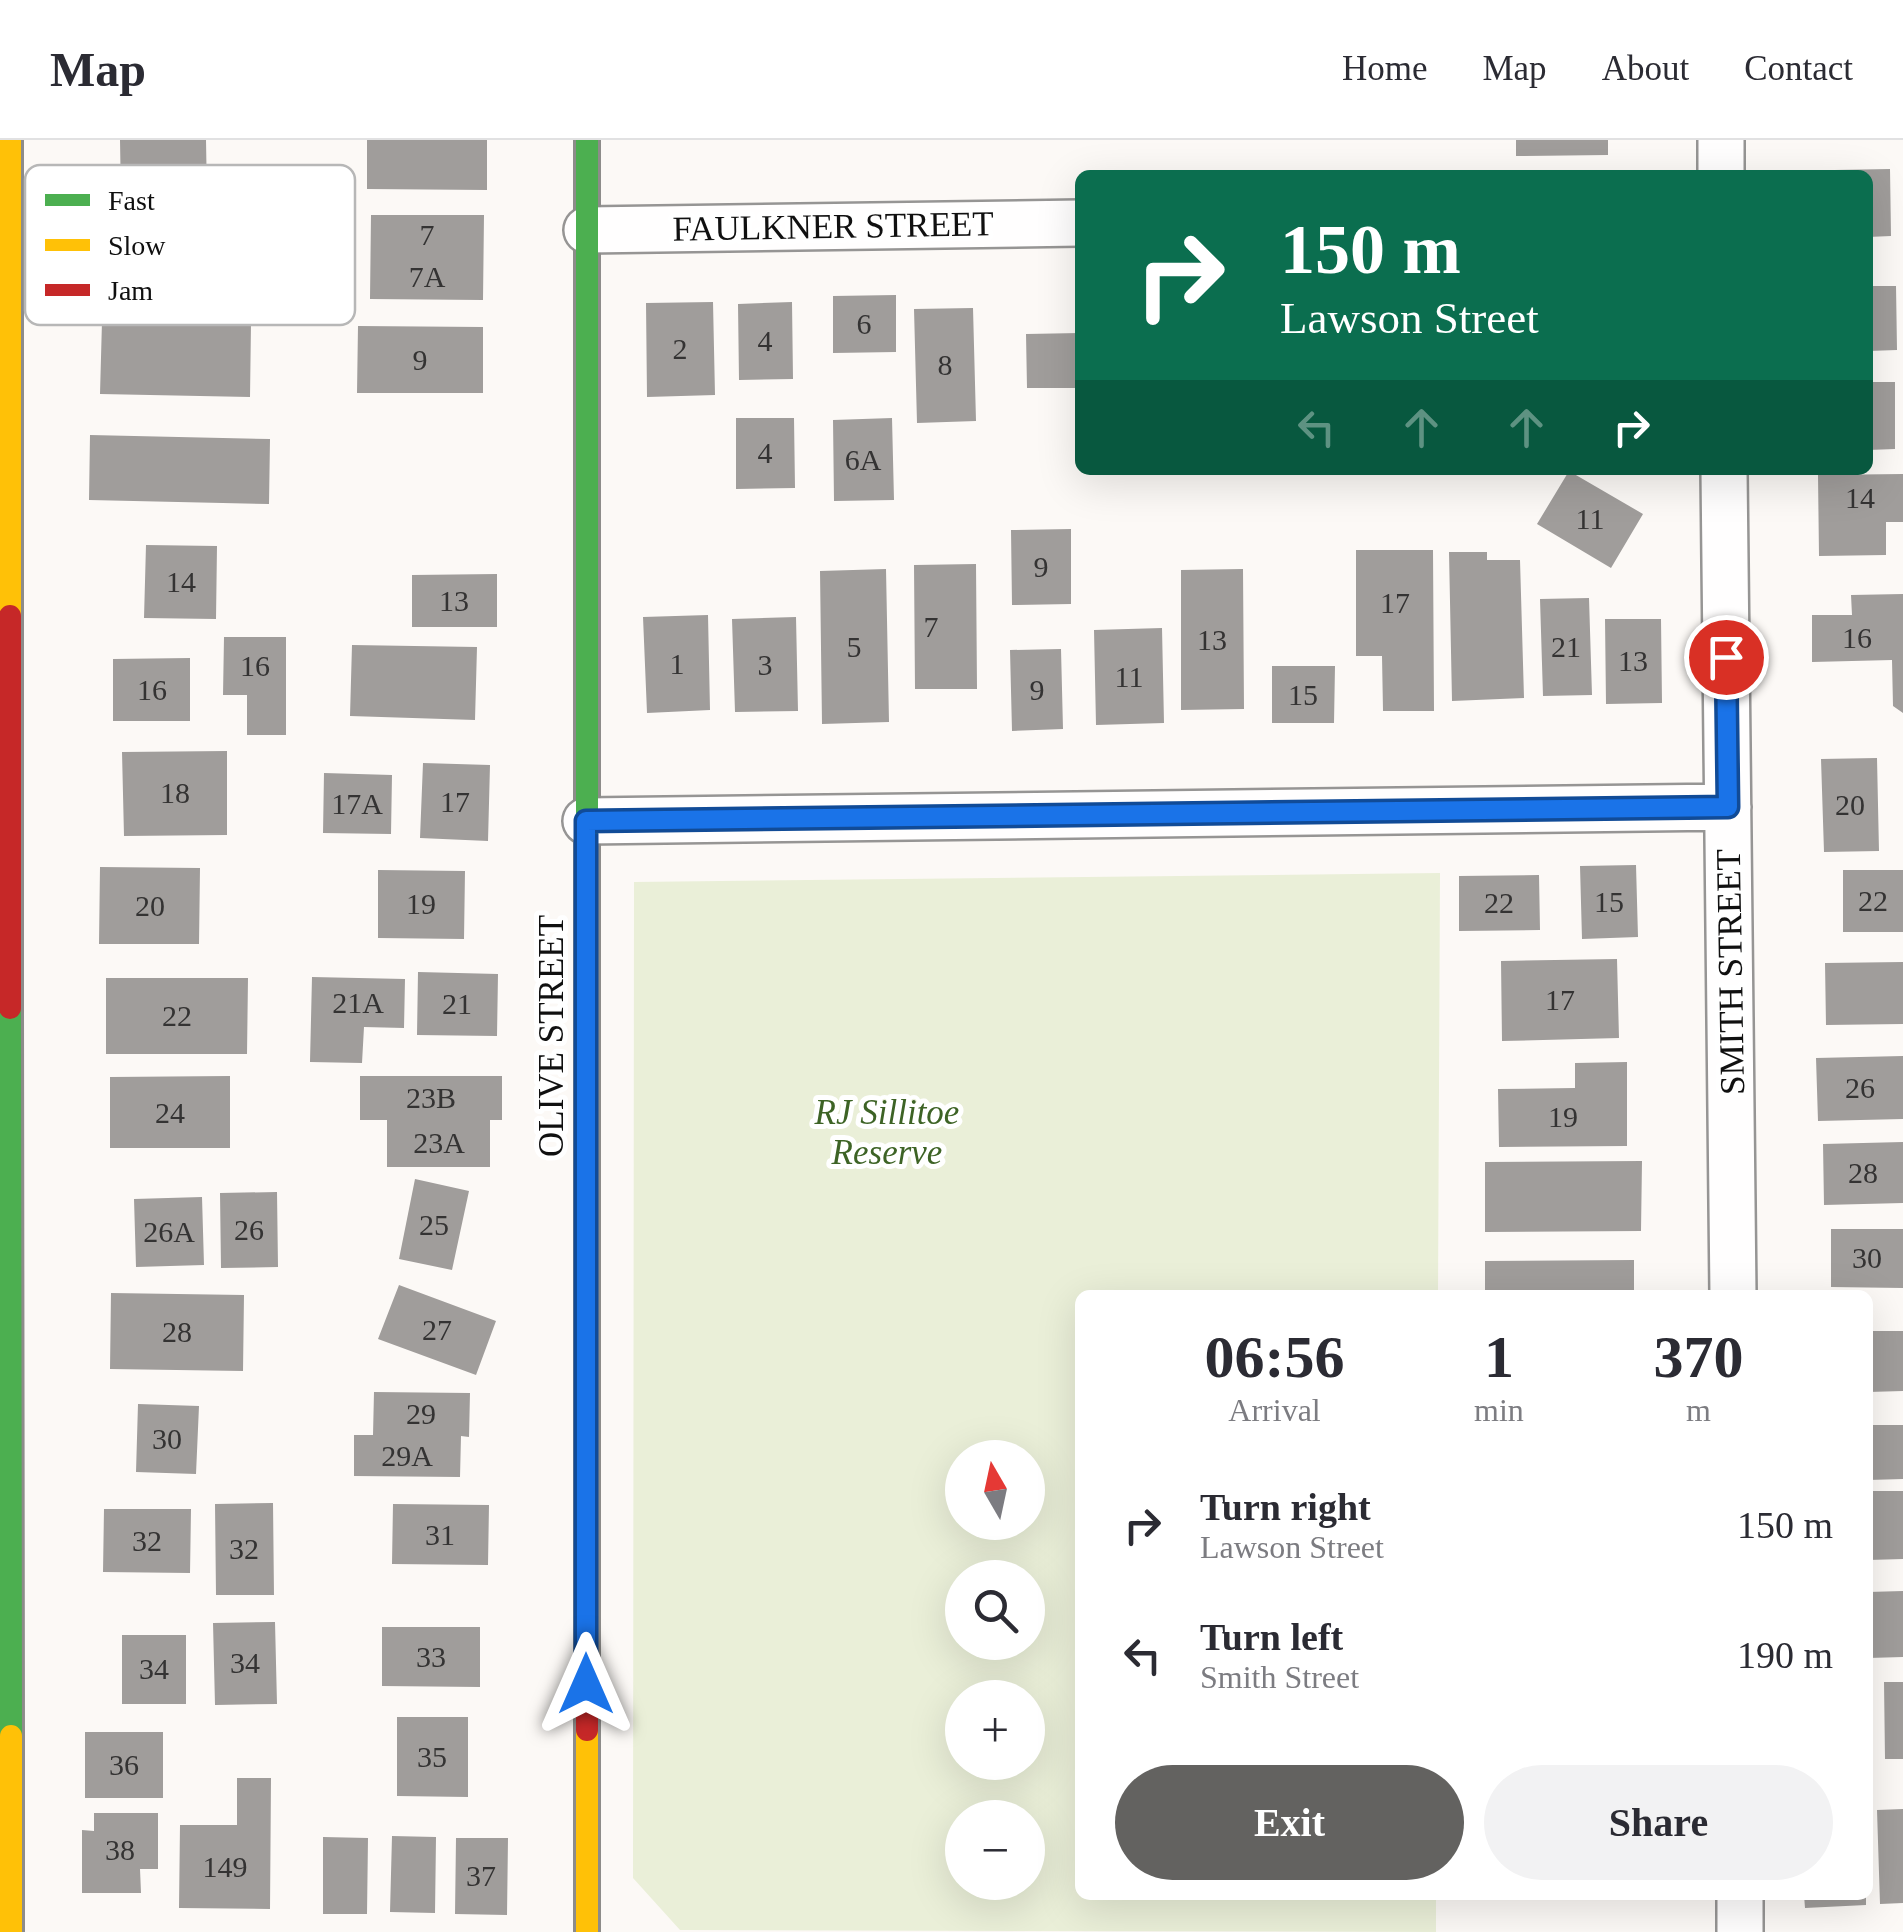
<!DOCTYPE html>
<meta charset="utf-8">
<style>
:root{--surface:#fff;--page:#f2f2f3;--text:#2b2b33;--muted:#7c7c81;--line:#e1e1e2;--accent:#636260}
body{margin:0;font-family:"Times New Roman",serif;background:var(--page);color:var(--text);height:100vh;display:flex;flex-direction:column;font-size:38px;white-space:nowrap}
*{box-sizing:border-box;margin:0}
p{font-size:32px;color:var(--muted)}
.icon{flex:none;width:55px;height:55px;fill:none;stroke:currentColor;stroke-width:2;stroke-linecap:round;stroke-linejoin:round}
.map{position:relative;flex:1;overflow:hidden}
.drawer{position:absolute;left:1075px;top:1150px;width:798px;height:610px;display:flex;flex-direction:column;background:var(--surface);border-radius:15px;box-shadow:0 10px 40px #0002}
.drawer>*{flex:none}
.hud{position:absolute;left:1075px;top:30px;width:798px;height:305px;border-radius:15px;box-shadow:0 10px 40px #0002;background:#0b6e4f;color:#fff;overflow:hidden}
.needle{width:65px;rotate:351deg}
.buttons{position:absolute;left:945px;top:1300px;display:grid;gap:20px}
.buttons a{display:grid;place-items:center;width:100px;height:100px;border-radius:50%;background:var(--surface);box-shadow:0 10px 40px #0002;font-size:50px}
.pin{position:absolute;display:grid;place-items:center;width:85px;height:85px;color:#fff;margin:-42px;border:5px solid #fff;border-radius:50%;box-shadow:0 2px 10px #0007}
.me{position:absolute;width:110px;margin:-55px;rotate:0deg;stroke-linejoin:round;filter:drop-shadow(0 0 8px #0008)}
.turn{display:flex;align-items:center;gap:35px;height:210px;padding:0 40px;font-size:45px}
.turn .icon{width:130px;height:130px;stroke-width:2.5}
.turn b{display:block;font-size:70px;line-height:85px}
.lanes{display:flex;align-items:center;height:95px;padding:0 40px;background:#0003;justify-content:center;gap:50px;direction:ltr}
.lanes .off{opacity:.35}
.eta{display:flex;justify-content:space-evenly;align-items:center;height:170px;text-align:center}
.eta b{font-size:60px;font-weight:700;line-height:70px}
.action{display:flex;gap:20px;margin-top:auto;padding:20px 40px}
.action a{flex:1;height:115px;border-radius:60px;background:var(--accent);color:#fff;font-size:40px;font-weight:700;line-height:115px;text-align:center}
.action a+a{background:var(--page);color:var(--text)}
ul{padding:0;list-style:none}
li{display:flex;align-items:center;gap:30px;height:130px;padding:0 40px}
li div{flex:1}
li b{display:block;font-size:38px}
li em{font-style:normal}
header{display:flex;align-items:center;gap:60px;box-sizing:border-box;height:140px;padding:0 50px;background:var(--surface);border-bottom:2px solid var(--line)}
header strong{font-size:48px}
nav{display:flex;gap:55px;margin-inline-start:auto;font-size:35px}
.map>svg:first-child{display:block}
.green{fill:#eaefd8;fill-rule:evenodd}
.building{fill:#a09d9b}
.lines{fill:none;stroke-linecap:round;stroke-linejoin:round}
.street-casing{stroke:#969594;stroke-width:50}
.fast-casing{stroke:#8d8c8a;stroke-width:28}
.slow-casing{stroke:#8d8c8a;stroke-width:28}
.jam-casing{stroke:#8d8c8a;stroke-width:28}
.street{stroke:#fffefe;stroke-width:45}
.fast{stroke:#4caf50;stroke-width:22}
.slow{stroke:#ffc107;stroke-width:22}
.jam{stroke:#c62828;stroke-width:22}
.route-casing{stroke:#114b97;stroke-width:25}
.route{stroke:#1a73e8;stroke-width:18}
.labels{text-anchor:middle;stroke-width:10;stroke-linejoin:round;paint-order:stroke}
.number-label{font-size:30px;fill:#343333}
.street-label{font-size:35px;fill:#101010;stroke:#fff}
.park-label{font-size:35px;font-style:italic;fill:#3d6325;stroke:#fff}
.key{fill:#fff;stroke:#b7b7b7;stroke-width:2.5}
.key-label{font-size:28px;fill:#101010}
</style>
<header>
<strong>Map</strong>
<nav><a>Home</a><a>Map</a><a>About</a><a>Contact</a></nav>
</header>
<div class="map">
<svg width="1903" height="1792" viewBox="0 0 1903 1792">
<rect width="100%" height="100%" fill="#fcf9f6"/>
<path class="green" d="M1440,733L1438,1155H1080V1755H1436V1792L680,1790L633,1738L634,742ZM962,1318H1028V1382H962ZM962,1438H1028V1502H962ZM962,1558H1028V1622H962ZM962,1678H1028V1742H962Z"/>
<path class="building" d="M120,0H206L207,56L121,59Z
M367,0H487V50L367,49Z
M1516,0H1608V15L1516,16Z
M1890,29L1891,96L1868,97V35H1834V30Z
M371,75H484L483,160L370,159Z
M1868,146H1896L1897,210L1868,211Z
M896,155V212L833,213V156Z
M713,162L715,255L647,257L646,163Z
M792,162L793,239L739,240L738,164Z
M973,168L976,281L917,283L914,169Z
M102,181L251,183L250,257L100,254Z
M358,186L483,187V253H357Z
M1080,193V248H1027L1026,194Z
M1868,242H1895V309L1868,310Z
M736,278H794L795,348L736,349Z
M892,278L894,360L834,361L833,280Z
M90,295L270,299L269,364L89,360Z
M1569,331L1643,374L1611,428L1537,384Z
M1903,334V382H1886V415L1819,416L1818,335Z
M1071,389V464L1012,465L1011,390Z
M146,405L217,406L216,479L144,478Z
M1356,410H1433L1434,571H1383L1382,516H1356Z
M1449,412H1487V420H1520L1524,558L1452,561Z
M976,424L977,549H915L914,425Z
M886,429L889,582L822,584L820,431Z
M1243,429L1244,569L1181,570V430Z
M497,434V487H412V435Z
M1903,454V573L1893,566L1892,520L1812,522V475H1852L1851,455Z
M1589,458L1592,555L1543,556L1540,459Z
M708,475L710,570L647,573L643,477Z
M796,477L798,571L735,572L732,479Z
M1605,479H1661L1662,563L1606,564Z
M1162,488L1164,583L1096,585L1094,490Z
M224,497H286V595H247V555H223Z
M352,505L477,507L475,580L350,576Z
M1061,509L1063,589L1012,591L1010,510Z
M190,518V581H113V519Z
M1272,526H1335L1334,583H1272Z
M227,611V695L124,696L122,612Z
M1877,618L1879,711L1824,712L1821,619Z
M423,623L490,625L488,701L420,698Z
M324,633L392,635L391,694L323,693Z
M1636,725L1638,797L1582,799L1580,726Z
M100,727L200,728L199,804H99Z
M378,730L465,731L464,799L378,798Z
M1843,730H1903V792H1843Z
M1539,735L1540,790L1459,791V736Z
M1617,819L1619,898L1502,901L1501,821Z
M1903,822V884L1826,885L1825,823Z
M418,832L498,834L497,896L417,895Z
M312,837L405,839L404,888L364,887L362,923L310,922Z
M106,838H248L247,914H106Z
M1903,916V979L1818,981L1816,918Z
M1627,922V1006L1499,1007L1498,949L1575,948V923Z
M230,936V1008H110V937Z
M360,936H502V980H490V1027H387V980H360Z
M1903,1002V1063L1824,1065L1823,1004Z
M1642,1021L1641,1091L1485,1092V1022Z
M415,1039L469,1051L452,1130L399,1119Z
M277,1052L278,1127L221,1128L220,1053Z
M202,1057L204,1125L136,1127L134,1059Z
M1831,1089H1903V1148L1831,1147Z
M1634,1120V1155H1485V1121Z
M399,1145L496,1181L476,1235L378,1199Z
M111,1153L244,1155L243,1231L110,1229Z
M1868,1191H1903V1251L1868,1252Z
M374,1252L470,1253L469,1297L461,1296L460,1337L354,1336V1295H373Z
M138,1264L199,1266L196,1334L136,1332Z
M1868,1285H1903V1339L1868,1340Z
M1868,1351H1903V1419L1868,1420Z
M273,1363L274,1455H216L215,1364Z
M393,1364L489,1365L488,1425L392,1424Z
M104,1369H191L190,1433L103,1432Z
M1903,1451V1517L1868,1518V1452Z
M275,1482L277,1564L215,1565L213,1483Z
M382,1487H480V1547L382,1546Z
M122,1495H186V1564H122Z
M1884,1542H1903V1619H1885Z
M397,1577H468V1657L397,1656Z
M85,1592H163V1658H85Z
M237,1638H271L270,1769L179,1768L180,1685H237Z
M1903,1669V1763L1880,1764L1877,1670Z
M94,1673H158V1729H140L141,1753H82V1690L94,1691Z
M392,1696L436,1697L435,1773L390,1772Z
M323,1697L368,1698L367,1774H323Z
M456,1698H508L507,1775L455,1774Z
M1804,1755H1866V1765L1805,1768Z"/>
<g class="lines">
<g class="street-casing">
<path id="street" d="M1721,0V35
M587,90L1080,83
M1724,330L1733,1155
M586,681L1728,667
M1740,1755V1792"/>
</g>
<g class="fast-casing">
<path id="fast" d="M587,0V819
M10,868L11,1596"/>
</g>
<g class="slow-casing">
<path id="slow" d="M10,0V476
M587,1590V1792
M11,1596V1792"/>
</g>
<g class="jam-casing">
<path id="jam" d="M10,476V868
M587,819V1590"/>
</g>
<use href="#street" class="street"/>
<use href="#fast" class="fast"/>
<use href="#slow" class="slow"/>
<use href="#jam" class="jam"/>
</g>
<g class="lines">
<g class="route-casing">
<path id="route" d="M586,1544V681L1728,667L1726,517"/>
</g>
<use href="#route" class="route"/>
</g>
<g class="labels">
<g class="number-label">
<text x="427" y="105">7</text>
<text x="427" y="147">7A</text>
<text x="864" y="194">6</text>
<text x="765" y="211">4</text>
<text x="680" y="219">2</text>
<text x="420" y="230">9</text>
<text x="945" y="235">8</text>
<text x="765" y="323">4</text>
<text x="863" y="330">6A</text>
<text x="1860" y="368">14</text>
<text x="1590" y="389">11</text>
<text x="1041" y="437">9</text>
<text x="181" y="452">14</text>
<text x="454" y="471">13</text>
<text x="1395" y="473">17</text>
<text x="931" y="497">7</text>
<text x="1857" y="508">16</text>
<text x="1212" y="510">13</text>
<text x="854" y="517">5</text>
<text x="1566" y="517">21</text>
<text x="1633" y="531">13</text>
<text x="677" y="534">1</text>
<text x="765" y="535">3</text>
<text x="255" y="536">16</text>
<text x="1129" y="547">11</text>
<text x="152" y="560">16</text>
<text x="1037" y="560">9</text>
<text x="1303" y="565">15</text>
<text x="175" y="663">18</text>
<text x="455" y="672">17</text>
<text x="357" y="674">17A</text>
<text x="1850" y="675">20</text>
<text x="1873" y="771">22</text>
<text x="1609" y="772">15</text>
<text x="1499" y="773">22</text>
<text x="421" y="774">19</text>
<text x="150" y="776">20</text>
<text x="1560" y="870">17</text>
<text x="358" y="873">21A</text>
<text x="457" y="874">21</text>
<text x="177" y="886">22</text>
<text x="1860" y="958">26</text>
<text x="431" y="968">23B</text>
<text x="170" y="983">24</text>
<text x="1563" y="987">19</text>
<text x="439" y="1013">23A</text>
<text x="1863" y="1043">28</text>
<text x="434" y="1095">25</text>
<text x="249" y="1100">26</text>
<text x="169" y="1102">26A</text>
<text x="1867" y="1128">30</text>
<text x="437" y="1200">27</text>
<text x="177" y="1202">28</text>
<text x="421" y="1284">29</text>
<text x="167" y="1309">30</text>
<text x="407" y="1326">29A</text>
<text x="440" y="1405">31</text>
<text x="147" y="1411">32</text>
<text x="244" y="1419">32</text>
<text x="431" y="1527">33</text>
<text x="245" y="1533">34</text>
<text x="154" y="1539">34</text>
<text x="432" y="1627">35</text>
<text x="124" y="1635">36</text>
<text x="120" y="1720">38</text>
<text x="225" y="1737">149</text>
<text x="481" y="1746">37</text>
</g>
<g class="street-label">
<text transform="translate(833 86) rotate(-1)" y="12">FAULKNER STREET</text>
<text transform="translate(1730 832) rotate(-91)" y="12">SMITH STREET</text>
<text transform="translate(551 896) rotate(-90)" y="12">OLIVE STREET</text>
</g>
<g class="park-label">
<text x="887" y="984">RJ Sillitoe<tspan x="887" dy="40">Reserve</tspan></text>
</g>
</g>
<rect x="25" y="25" width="330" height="160" rx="15" class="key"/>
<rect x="45" y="54" width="45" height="12" fill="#4caf50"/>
<rect x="45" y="99" width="45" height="12" fill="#ffc107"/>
<rect x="45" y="144" width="45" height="12" fill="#c62828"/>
<g class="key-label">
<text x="108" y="70">Fast</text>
<text x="108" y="115">Slow</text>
<text x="108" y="160">Jam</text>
</g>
</svg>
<div class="buttons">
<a><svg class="needle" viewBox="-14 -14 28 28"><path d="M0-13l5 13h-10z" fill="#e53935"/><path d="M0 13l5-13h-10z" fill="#7c7c81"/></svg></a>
<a><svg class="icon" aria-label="search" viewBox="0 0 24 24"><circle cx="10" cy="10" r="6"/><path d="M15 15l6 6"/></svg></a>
<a>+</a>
<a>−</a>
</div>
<div class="pin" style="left:1726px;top:517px;background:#d93025"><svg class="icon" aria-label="arrive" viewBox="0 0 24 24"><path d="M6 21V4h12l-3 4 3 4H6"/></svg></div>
<svg class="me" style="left:586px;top:1544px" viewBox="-20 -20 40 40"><path d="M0-17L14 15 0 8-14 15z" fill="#1a73e8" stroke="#fff" stroke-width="4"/></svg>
<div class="hud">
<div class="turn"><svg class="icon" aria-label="right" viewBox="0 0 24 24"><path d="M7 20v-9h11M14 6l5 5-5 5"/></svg><div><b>150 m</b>Lawson Street</div></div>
<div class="lanes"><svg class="icon off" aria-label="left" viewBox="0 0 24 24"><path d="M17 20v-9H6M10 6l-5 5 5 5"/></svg><svg class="icon off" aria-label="ahead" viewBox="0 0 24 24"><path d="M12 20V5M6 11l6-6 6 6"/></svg><svg class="icon off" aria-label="ahead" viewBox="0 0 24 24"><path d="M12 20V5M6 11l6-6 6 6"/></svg><svg class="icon" aria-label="right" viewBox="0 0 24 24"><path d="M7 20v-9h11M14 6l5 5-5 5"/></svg></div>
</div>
<section class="drawer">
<div class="eta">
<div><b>06:56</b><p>Arrival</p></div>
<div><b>1</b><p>min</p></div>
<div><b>370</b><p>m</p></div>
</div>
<ul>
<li><svg class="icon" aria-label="right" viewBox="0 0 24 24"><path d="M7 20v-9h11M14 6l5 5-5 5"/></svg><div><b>Turn right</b><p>Lawson Street</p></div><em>150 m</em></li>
<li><svg class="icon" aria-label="left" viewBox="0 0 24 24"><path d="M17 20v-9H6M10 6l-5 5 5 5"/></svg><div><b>Turn left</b><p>Smith Street</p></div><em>190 m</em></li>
</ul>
<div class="action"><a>Exit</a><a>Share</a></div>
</section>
</div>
